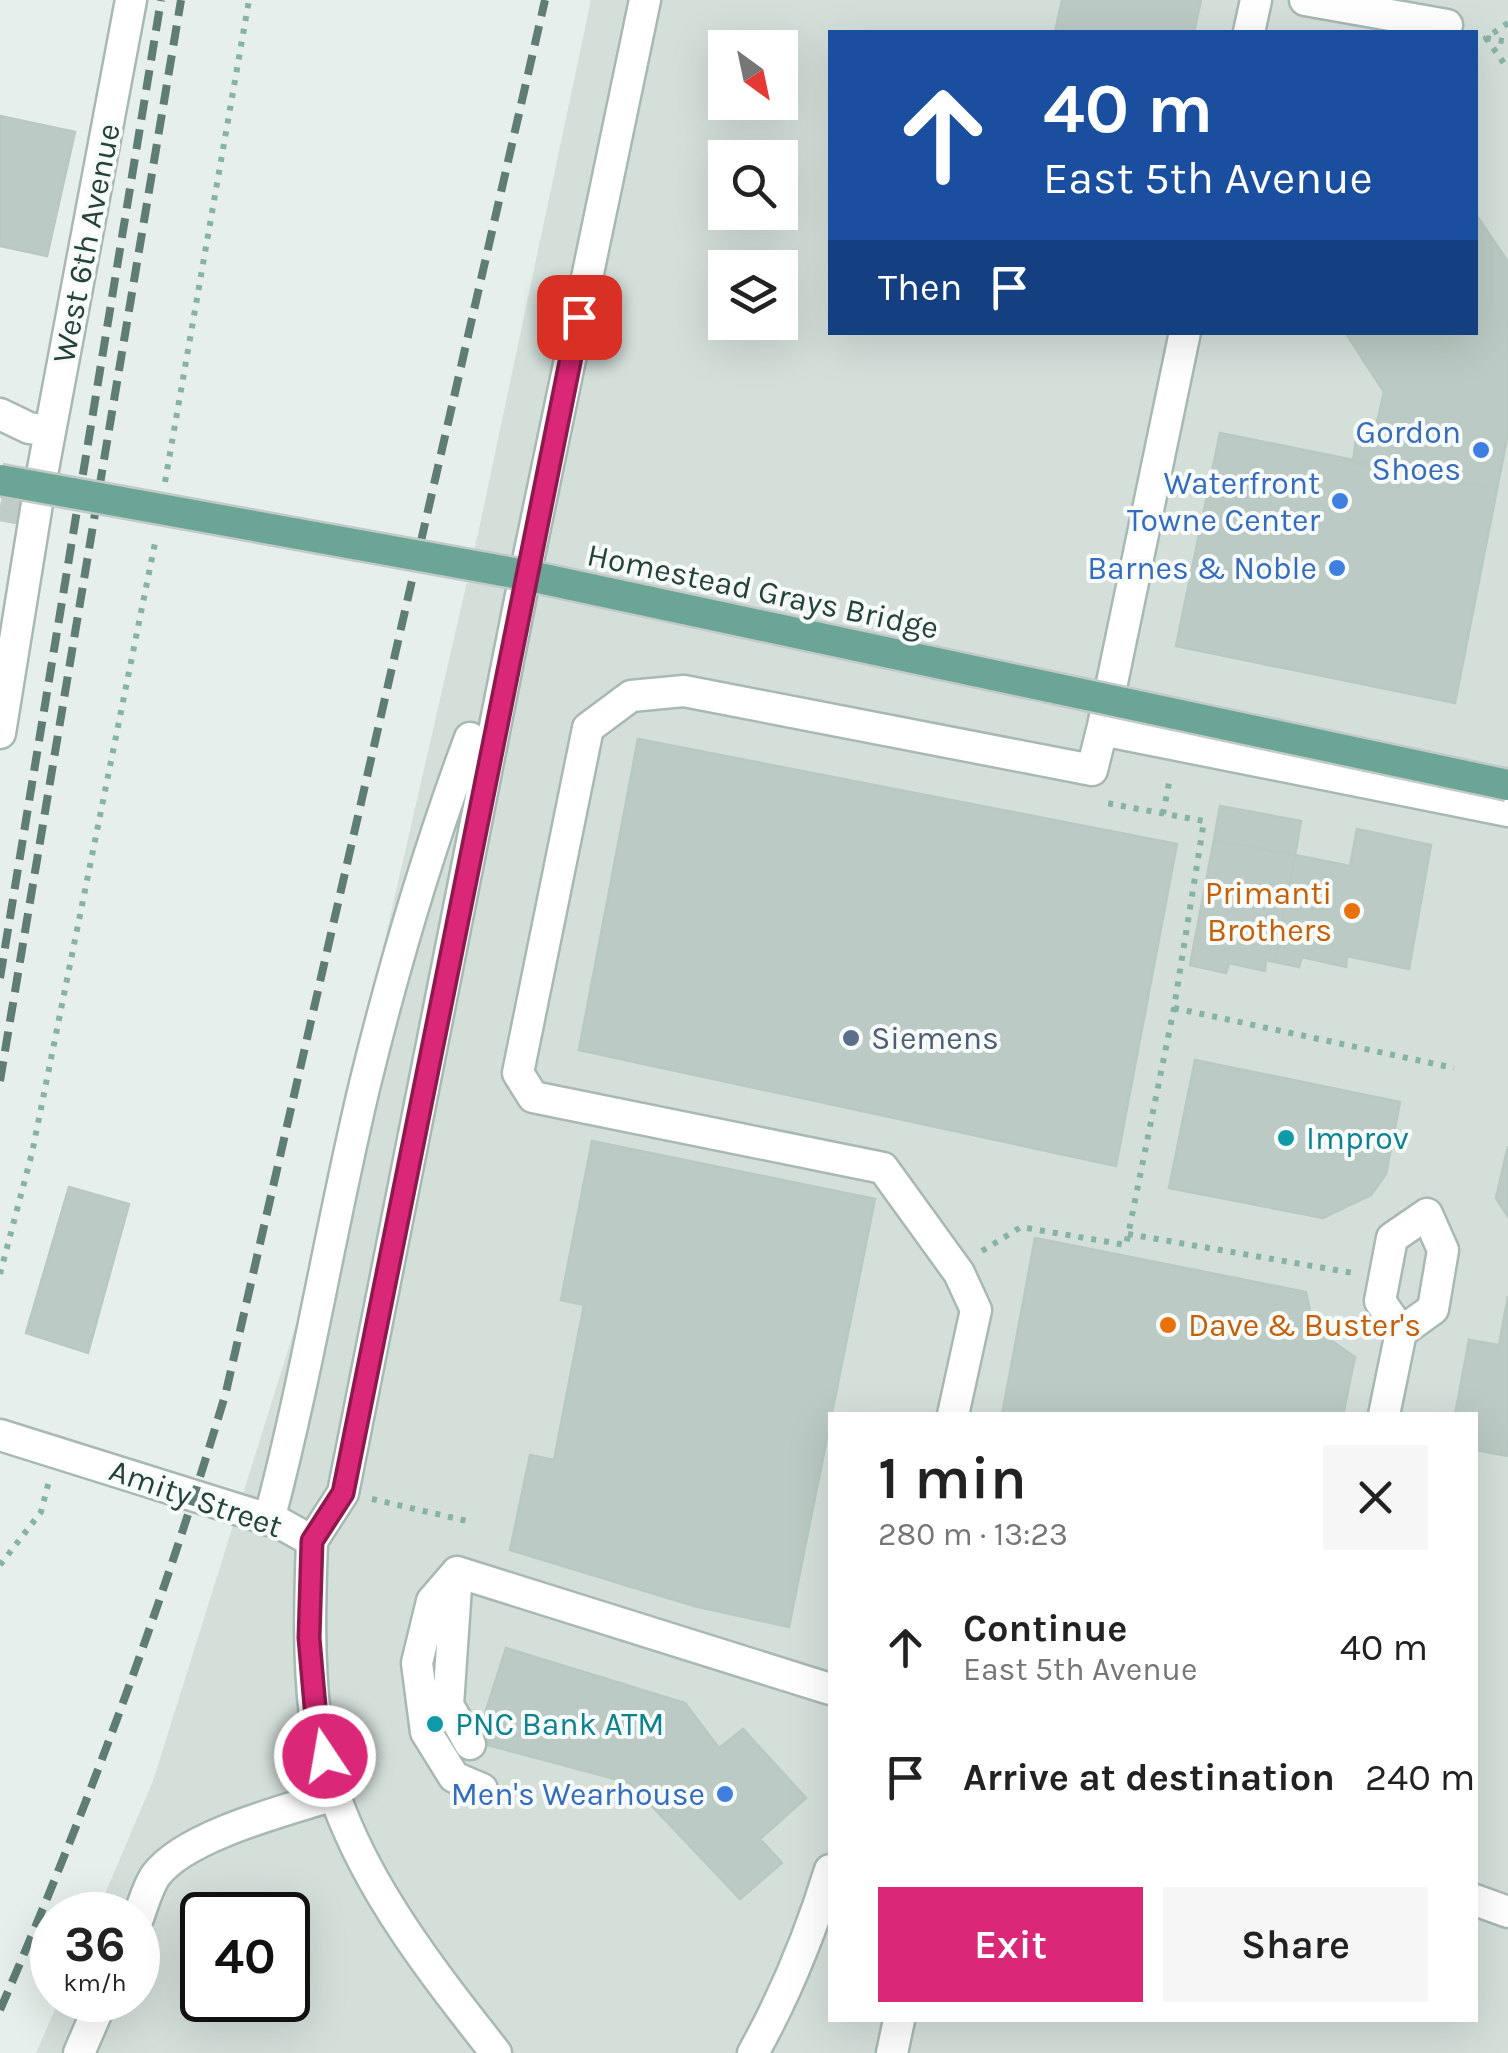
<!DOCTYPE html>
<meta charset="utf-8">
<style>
:root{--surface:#fff;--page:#f6f6f6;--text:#222;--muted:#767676;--accent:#db2777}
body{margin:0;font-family:Karla,sans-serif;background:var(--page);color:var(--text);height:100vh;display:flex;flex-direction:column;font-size:38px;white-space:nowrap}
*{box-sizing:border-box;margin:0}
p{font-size:32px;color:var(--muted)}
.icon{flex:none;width:55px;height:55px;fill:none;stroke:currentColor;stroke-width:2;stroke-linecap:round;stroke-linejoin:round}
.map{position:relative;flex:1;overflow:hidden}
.drawer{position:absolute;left:828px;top:1412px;width:650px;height:610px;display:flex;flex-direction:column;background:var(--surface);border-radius:0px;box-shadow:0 10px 40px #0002}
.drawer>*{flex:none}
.hud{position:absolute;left:828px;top:30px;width:650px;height:305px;border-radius:0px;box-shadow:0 10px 40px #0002;background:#1a4fa0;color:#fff;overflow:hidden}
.needle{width:65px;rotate:147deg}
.fabs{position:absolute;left:708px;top:30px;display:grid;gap:20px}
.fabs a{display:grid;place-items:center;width:90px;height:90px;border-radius:0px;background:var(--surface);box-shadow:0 10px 40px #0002;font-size:50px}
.speed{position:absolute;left:30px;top:1892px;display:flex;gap:20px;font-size:50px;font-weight:700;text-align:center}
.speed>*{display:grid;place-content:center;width:130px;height:130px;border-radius:50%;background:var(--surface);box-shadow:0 10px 40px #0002;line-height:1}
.speed small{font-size:25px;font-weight:400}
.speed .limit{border:5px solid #111;border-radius:15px;background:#fff;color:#111}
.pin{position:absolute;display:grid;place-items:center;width:85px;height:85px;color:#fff;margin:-42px;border-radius:20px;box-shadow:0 5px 15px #0006}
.me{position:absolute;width:110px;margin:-55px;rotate:348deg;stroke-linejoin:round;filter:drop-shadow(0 0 8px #0008)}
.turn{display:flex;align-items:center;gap:35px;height:210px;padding:0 50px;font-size:45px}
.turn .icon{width:130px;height:130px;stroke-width:2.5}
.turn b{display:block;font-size:70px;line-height:85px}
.then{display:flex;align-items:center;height:95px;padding:0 50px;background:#0003;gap:20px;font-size:38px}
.round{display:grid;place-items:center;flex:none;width:105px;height:105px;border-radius:0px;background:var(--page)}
.head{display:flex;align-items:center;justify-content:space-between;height:170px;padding:0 50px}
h1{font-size:60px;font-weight:600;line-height:75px}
.action{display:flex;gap:20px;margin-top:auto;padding:20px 50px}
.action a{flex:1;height:115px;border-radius:0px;background:var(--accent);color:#fff;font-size:40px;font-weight:600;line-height:115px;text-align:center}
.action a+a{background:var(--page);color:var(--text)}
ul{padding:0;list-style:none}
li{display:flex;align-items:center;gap:30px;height:130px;padding:0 50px}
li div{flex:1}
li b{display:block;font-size:38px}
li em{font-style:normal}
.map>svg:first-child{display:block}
.built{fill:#d4dfda;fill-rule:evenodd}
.building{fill:#bbcac4;stroke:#b8c9c2;stroke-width:2.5}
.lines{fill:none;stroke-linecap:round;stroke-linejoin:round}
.minor-tunnel{stroke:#bfccc8;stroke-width:30;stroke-dasharray:30 15;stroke-linecap:butt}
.minor-casing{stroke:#a8b8b2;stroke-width:35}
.path{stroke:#86b3a5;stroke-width:6;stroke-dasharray:5 8;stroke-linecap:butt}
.minor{stroke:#fff;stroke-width:30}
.rail{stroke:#5f7d75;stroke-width:8;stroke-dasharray:20 10;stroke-linecap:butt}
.major-bridge-casing{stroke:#c2cac8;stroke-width:35;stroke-linecap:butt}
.major-bridge{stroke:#6aa596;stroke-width:30}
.route-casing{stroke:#8e194d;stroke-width:25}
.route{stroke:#db2777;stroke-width:18}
.shop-dot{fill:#3f7fe0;stroke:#f7fbf9;stroke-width:4}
.food-dot{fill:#e8710a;stroke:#f7fbf9;stroke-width:4}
.service-dot{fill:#5c6f8a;stroke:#f7fbf9;stroke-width:4}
.culture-dot{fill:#0f9aa8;stroke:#f7fbf9;stroke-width:4}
.labels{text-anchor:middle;stroke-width:8;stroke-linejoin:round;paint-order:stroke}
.street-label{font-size:32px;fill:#24423a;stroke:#f7fbf9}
.shop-label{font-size:32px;fill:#366cbe;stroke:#f7fbf9;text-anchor:end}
.food-label{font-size:32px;fill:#c56008;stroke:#f7fbf9;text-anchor:end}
.service-label{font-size:32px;fill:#4e5e75;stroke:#f7fbf9;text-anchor:start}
.culture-label{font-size:32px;fill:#0d838f;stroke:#f7fbf9;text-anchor:start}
</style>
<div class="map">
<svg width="1508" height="2053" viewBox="0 0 1508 2053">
<rect width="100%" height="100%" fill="#e6efeb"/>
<path class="built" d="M591,0H1508V2053H36L59,2000H138V1915H96L153,1781L299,1315L479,529ZM830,32H1475V332H830ZM725,48H780V102H725ZM725,158H780V212H725ZM725,268H780V322H725ZM830,1415H1475V2020H830ZM202,1915H288V2000H202Z"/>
<path class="building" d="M1062,0H1201L1194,32H1055Z
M0,116L75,132L47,256L0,246Z
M1475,213L1508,262V433L1497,489L1353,463L1356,438L1373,440L1384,392L1345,332H1475Z
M1220,433L1497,489L1455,703L1176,646Z
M638,739L1177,844L1116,1166L579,1050Z
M1220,806L1301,821L1295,855L1214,840Z
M1357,829L1431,845L1409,969L1347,956L1346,967L1302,957L1299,967L1275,962L1295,855L1350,866Z
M1214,840L1295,855L1275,962L1266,960L1265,971L1229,963L1226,973L1190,965Z
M1195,1060L1400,1102L1386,1174L1371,1195L1323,1218L1169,1188Z
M592,1141L875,1199L789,1627L694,1606L510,1550L530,1455L554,1460L584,1305L561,1300Z
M1508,1146V1217L1496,1198Z
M69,1187L129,1204L88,1353L26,1333Z
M1035,1238L1306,1292L1311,1316L1323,1335L1355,1357L1343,1415H1002Z
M1508,1296V1456L1475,1450V1415H1455L1469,1340L1499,1345Z
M506,1648L685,1703L719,1748L743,1729L806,1798L760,1839L782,1863L740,1899L630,1783L476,1742Z"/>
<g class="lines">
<path class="minor-tunnel" d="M0,506L35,513"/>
<g class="minor-casing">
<path id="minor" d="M1305,0L1447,25
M1249,32L1256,0
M0,414L29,428L50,431
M1103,726L1185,332
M0,733L40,485L131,0
M953,1415L976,1310L959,1273L883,1168L533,1097L518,1073L588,728L631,696L684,691L1092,770L1102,730L1508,811
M1384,1415L1401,1332L1433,1309L1443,1250L1427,1214L1392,1238L1380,1301L1401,1332
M0,1435L278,1522L312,1541
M269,1520C307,1377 330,1231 364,1088C393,969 427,853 470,738
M312,1541L343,1493L525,575L645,0
M312,1541C310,1599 308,1657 315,1716C333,1846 417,1953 496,2053
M457,1572L830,1689
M457,1572L432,1601L417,1663L426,1732L454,1777L482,1789
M457,1572L448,1705L470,1744
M1475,1900L1508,1912
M138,1918C143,1905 148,1886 156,1875C186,1835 287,1810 334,1795
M79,2053L102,2000
M753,2053C786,1994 810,1935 830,1870
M892,2053L899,2020"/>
</g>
<path class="path" d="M1508,23L1486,38L1508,69
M1486,38L1508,42
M165,482L249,0
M1163,814L1170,778
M1174,1008L1454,1068
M1128,1234L1353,1273
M982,1251L1021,1227L1126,1245L1174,1008L1204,821L1101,802
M0,1274L32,1153L156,538
M372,1499L467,1521
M0,1565L41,1512L49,1481"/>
<use href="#minor" class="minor"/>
<path class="rail" d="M0,978L161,0
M0,1081L181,0
M0,2010C88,1807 163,1604 226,1392L545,0"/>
<g class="major-bridge-casing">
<path id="major-bridge" d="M0,480L525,575L1508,785"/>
</g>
<use href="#major-bridge" class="major-bridge"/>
</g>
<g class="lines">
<g class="route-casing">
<path id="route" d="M325,1756L316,1718L309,1638L312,1541L343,1493L579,317"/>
</g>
<use href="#route" class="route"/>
</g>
<g class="shop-dot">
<circle cx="1481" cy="450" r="10"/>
<circle cx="1340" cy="501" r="10"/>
<circle cx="1337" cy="568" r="10"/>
<circle cx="725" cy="1794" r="10"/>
</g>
<g class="food-dot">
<circle cx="1352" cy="911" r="10"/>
<circle cx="1168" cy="1325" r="10"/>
</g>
<circle class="service-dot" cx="851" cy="1038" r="10"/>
<g class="culture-dot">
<circle cx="1286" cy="1138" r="10"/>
<circle cx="435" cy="1724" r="10"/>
</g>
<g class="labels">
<g class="street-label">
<text transform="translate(86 243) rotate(-79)" y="11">West 6th Avenue</text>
<text transform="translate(763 591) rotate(12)" y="11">Homestead Grays Bridge</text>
<text transform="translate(196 1498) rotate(19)" y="11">Amity Street</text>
</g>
<g class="shop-label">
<text x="1461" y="443">Gordon<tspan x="1461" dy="37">Shoes</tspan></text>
<text x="1320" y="494">Waterfront<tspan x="1320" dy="37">Towne Center</tspan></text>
<text x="1317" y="579">Barnes &amp; Noble</text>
<text x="705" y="1805">Men's Wearhouse</text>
</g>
<g class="food-label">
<text x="1332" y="904">Primanti<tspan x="1332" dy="37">Brothers</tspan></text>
<text x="1188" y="1336" text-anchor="start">Dave &amp; Buster's</text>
</g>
<g class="service-label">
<text x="871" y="1049">Siemens</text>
</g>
<g class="culture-label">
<text x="1306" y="1149">Improv</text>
<text x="455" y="1735">PNC Bank ATM</text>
</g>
</g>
</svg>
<div class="fabs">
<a><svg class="needle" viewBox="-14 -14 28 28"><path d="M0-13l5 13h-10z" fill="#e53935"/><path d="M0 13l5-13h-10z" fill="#767676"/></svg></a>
<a><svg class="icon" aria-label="search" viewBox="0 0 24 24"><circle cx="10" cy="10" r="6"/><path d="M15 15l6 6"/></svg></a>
<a><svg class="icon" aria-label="layers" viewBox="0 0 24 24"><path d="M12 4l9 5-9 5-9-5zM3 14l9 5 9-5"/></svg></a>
</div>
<div class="speed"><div>36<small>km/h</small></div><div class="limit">40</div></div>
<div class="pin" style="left:579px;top:317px;background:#d93025"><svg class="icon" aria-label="arrive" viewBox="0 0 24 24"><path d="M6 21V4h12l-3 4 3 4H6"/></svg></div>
<svg class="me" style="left:325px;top:1756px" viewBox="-20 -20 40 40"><circle r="17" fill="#db2777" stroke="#fff" stroke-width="3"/><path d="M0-11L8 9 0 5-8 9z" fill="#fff"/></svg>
<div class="hud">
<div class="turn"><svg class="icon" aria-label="ahead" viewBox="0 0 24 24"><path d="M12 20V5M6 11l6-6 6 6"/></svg><div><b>40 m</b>East 5th Avenue</div></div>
<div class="then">Then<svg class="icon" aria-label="arrive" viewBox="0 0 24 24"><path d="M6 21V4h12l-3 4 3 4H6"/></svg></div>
</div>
<section class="drawer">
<div class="head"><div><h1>1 min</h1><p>280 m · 13:23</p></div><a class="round"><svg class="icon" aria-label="close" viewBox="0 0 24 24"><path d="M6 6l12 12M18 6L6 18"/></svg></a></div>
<ul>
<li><svg class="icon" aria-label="ahead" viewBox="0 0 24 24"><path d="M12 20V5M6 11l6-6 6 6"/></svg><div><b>Continue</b><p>East 5th Avenue</p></div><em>40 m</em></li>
<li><svg class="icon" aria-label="arrive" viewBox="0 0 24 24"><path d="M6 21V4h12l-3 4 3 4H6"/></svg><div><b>Arrive at destination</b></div><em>240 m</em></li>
</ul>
<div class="action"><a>Exit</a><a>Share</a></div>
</section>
</div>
